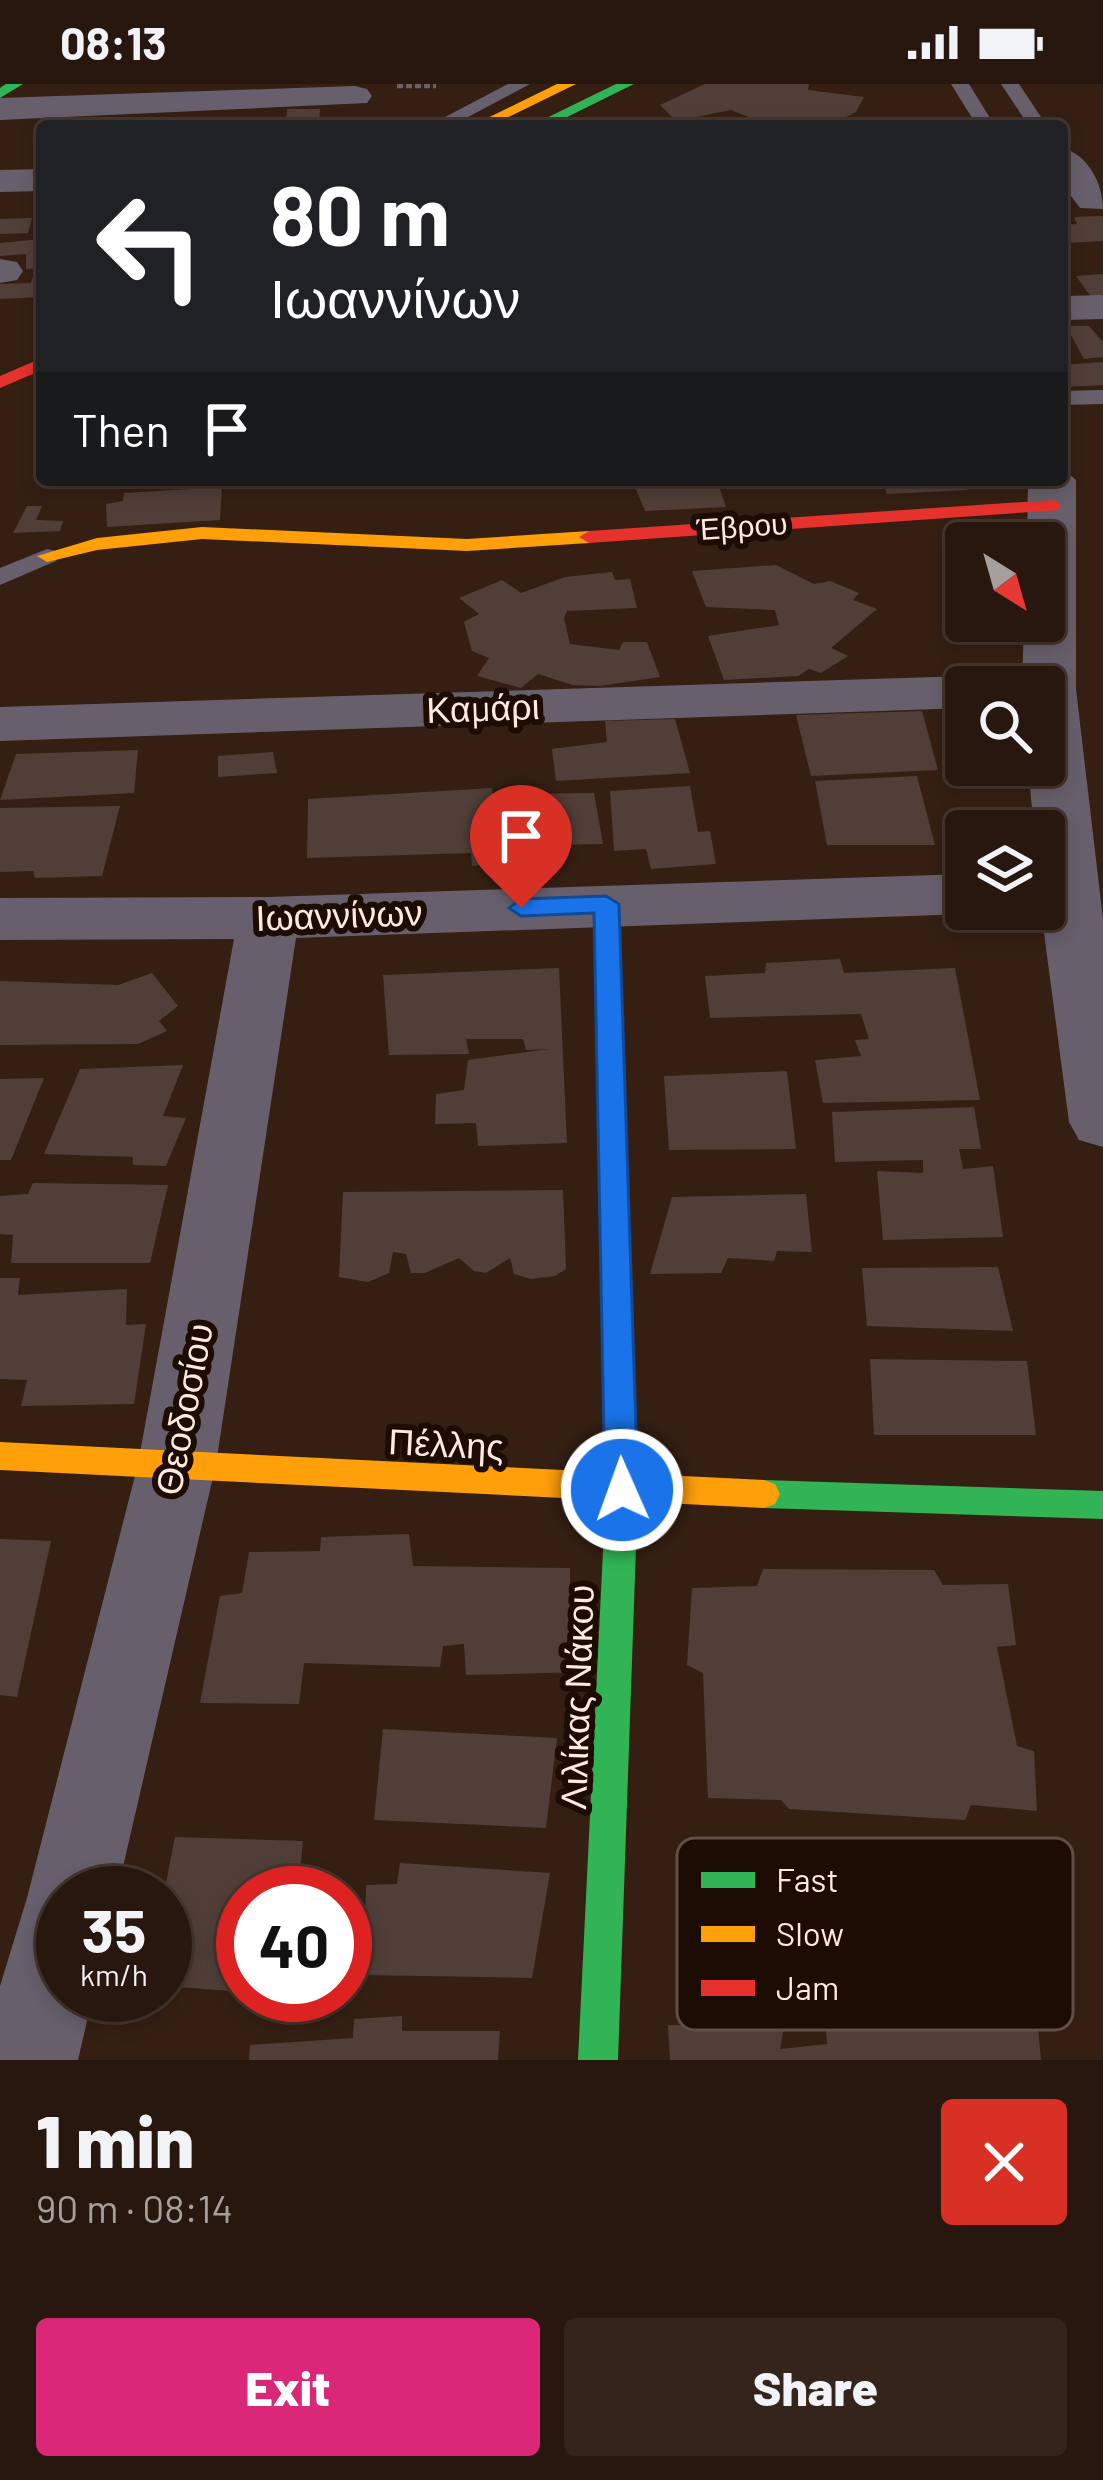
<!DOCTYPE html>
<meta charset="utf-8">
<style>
:root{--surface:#28170e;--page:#34241c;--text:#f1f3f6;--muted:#a59f9e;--line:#44362e;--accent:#db2777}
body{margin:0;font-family:Barlow,sans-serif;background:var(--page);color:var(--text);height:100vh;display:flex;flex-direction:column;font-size:45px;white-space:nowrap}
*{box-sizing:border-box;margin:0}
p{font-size:39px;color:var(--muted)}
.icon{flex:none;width:66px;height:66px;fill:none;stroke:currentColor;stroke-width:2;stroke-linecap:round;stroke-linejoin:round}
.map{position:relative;height:1976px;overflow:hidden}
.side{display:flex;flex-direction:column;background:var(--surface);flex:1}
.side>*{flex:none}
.top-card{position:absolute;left:36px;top:36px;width:1032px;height:366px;border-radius:12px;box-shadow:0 6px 18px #0003,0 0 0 3px var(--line);background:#202124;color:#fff;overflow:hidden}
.needle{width:78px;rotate:143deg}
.buttons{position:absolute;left:945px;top:438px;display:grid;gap:24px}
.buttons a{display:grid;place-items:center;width:120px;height:120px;border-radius:12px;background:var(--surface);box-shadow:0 6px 18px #0003,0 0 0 3px var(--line);font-size:60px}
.speed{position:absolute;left:36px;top:1782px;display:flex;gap:24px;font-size:60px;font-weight:700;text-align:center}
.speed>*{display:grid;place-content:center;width:156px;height:156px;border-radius:50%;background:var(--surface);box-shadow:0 6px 18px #0003,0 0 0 3px var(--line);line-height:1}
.speed small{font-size:30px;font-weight:400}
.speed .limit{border:18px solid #d22;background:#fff;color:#111}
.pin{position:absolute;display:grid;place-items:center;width:102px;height:102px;color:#fff;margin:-123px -51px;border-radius:50% 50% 50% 0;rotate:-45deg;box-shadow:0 0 12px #0007}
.pin .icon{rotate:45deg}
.me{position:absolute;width:132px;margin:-66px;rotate:358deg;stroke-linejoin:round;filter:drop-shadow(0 0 9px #0008)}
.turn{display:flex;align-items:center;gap:42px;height:252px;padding:0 36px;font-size:54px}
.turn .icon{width:156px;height:156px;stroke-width:2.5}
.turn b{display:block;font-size:84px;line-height:102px}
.then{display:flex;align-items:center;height:114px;padding:0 36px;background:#0003;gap:24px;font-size:45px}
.round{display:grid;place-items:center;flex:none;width:126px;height:126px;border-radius:12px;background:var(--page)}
.head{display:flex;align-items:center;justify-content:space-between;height:204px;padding:0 36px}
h1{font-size:72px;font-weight:800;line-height:90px}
.cta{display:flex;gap:24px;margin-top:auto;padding:24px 36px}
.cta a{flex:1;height:138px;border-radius:12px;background:var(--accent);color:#fff;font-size:48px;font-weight:800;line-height:138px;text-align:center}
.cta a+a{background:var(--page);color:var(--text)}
.status{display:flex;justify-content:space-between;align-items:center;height:84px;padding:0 60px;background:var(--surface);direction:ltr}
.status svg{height:33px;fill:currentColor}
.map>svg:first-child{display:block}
.building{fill:#513e38}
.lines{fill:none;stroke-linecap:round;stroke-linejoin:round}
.path{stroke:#686066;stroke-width:4.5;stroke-dasharray:6 3;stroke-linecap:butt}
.lane{fill:#67606c;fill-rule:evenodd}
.street{fill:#67606c;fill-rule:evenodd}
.fast{fill:#30b455;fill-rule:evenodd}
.slow{fill:#ff9f0a;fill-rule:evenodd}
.jam{fill:#e5322d;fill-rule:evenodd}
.route{fill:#1a73e8;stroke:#114b97;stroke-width:3}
.labels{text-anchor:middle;stroke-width:12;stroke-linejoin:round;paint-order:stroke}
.far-street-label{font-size:30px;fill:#ffe9df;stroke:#1d0c04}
.street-label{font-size:36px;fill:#ffe9df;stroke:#1d0c04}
.key{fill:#1d0c04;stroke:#614e46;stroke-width:3}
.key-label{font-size:33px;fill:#ffe9df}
</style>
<div class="status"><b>08:13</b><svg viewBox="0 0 49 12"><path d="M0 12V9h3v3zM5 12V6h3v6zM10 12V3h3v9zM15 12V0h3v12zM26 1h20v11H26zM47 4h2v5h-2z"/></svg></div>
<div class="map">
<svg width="1103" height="1976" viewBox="0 0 1103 1976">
<rect width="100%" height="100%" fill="#351f13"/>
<path class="building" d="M705,0H809L808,6L864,13L856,28L829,42H771L731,26L676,37L660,21Z
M287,25H320L319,42H286Z
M1103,132V157L1065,159L1062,141L1077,140L1074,133Z
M32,134L28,149L0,150V135Z
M41,155L42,184L26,185V170L0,172V159Z
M1103,190V214H1092L1076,192Z
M42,191V213L0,215V200L31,199L33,192Z
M1066,242H1089L1103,258V273L1084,275Z
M1103,278V301L1062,303V281Z
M655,396H717L726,423L645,427L633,398Z
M882,396H977V399L966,400L968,406L887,410Z
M222,403L220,436L107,443L106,420L123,417L124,409Z
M27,422H42L36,436L63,437L60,447L13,449Z
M776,481L814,500L830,497L859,509L853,516L877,525L831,564L848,572L821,589L809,585L798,592L724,596L708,552L779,541L775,526L706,523L692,487Z
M612,488L615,496L630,495L637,524L567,527L564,534L570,560L619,566L623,558H647L660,593L600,602L573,601L538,590L521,604L477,592L489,574L472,567L464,538L479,530L459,514L502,496L521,509L565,493Z
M922,627L938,686L811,692L796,631Z
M675,635L690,689L556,697L552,665L607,658L605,637Z
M138,666L134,709L0,716L16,670Z
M273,668L277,689L218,693V672Z
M917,692L935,761H827L815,697Z
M690,702L698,748L710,747L716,780L651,785L646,765L614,767L610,707Z
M492,704L500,780L472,782L471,769L307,774L308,715Z
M594,709L603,760L507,762L505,710Z
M120,722L102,792L35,794L33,787L0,788V724Z
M840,875L844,889L955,884L980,1016L823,1019L815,976L861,972L855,956L869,955L861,930L710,934L705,892L765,889L766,879Z
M559,884L567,1059L478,1062L476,1039L435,1040L436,1010L464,1006L468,976L549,965L526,966L523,955H466L469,970L389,971L383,891Z
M152,889L178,922L159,937L167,947L138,960L0,961V897L118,901Z
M183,981L163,1032L186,1034L166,1082L133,1081V1073L44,1070L80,985Z
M787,987L796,1065L669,1066L664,992Z
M44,994L11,1076H0V995Z
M974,1023L981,1065H959L963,1085L993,1082L1003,1153L883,1156L877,1087L923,1089V1076L835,1078L832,1028Z
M33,1099L168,1101L150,1179H11L13,1151L0,1150V1112L28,1110Z
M563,1106L566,1185L555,1192L531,1195L514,1190L510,1174L486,1189L474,1187L459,1174L425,1189H411L406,1170L393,1168L389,1189L368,1198L339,1193L343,1108Z
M806,1110L812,1168L777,1167L774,1177L728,1174L721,1189L650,1190L672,1113Z
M998,1183L1013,1247L867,1242L862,1184Z
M0,1194H20L18,1211L127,1205L126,1241L146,1240L134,1320L21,1322L27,1296L0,1295Z
M870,1275L1027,1277L1036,1351H874Z
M409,1450L413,1482L570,1484V1518L585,1519V1588L466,1591L464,1560L443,1562L440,1583L304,1579L299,1620L200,1619L220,1512L242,1509L249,1468L320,1467L321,1453Z
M0,1455L51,1457L17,1613L0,1611Z
M763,1485L934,1486L943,1501L1008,1500L1016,1561L997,1563L1017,1662L1034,1667L1037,1727L971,1721L965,1736L789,1725L781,1716L708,1714L703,1589L687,1581L692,1504L757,1502Z
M383,1645L557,1654L546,1744L374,1736Z
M175,1753L303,1757L298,1809H243V1908L165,1902L164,1809Z
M400,1779L550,1789L532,1894L364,1891L366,1801L397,1800Z
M819,1838L1029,1847L1041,1976H670L668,1941L784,1943L780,1965L827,1960Z
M402,1932V1947H500L498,1976H249L250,1961L353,1954L354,1935Z"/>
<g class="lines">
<path class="path" d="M397,2H436"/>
<path class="lane" d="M508,0H530L451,42H428Z
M951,0H969L995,42H977Z
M1001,0H1019L1047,42H1029Z
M1103,306V320L1062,321V307Z
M47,465L56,467L59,472L56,477L0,501V484Z"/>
<path class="street" d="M355,2L367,5L372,12L367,19L0,36V14Z
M1062,64C1088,70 1103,100 1103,125L1080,124L1062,100Z
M42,85V107L0,108V86Z
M0,175L17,178L23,187L17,196L0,199Z
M1103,211V235L1062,236V212Z
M1062,384L1076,396V605L1103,835V1063L1079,1056L1069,1038L1041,826L1044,747H1034L1028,681H1044V603H1022L1024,537H1044V459H1027L1028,396H1062Z
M966,592L985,597L989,603H966V624L0,657V623Z
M966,790V825H985L966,830L296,854L216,1380L117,1809H63V1911H93L78,1976H0V1902L27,1814L138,1380L234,855L0,856V814L268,813Z"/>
<path class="fast" d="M6,0H23L0,14V4Z
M616,0H634L549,42H530Z
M606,813L618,821L638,1406L618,1976H578L606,1406L594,821Z
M764,1396L1103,1407V1435L764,1424L753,1420L748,1410L753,1400Z"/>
<path class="slow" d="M557,0H576L490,42H471Z
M202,443L467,455L589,447L599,453L589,459L467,467L202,455L97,466L47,478L37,472L97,454Z
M0,1358L764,1396L775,1400L780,1410L775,1420L764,1424L0,1386Z"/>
<path class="jam" d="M42,274V286L0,304V292Z
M1053,416L1060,418V426L589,459L579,453L589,447Z"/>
</g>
<path class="route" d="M606,812L619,820L638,1406L633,1417L622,1421L610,1417L605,1406L594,829L521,832L509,824L521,815Z"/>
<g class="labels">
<g class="far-street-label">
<text transform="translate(742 443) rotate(-4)" y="10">Έβρου</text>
</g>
<g class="street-label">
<text transform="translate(483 624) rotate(-2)" y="13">Καμάρι</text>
<text transform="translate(339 831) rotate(-2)" y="13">Ιωαννίνων</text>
<text transform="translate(184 1325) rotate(-79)" y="13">Θεοδοσίου</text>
<text transform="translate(446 1360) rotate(3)" y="13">Πέλλης</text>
<text transform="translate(577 1613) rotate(-88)" y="13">Λιλίκας Νάκου</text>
</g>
</g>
<rect x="677" y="1754" width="396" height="192" rx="18" class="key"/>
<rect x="701" y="1788" width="54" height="16" fill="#30b455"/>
<rect x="701" y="1842" width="54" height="16" fill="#ff9f0a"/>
<rect x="701" y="1896" width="54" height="16" fill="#e5322d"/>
<g class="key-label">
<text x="776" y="1808">Fast</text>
<text x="776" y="1862">Slow</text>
<text x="776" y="1916">Jam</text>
</g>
</svg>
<div class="buttons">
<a><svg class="needle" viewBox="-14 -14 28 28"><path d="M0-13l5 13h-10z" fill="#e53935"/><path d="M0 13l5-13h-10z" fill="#a59f9e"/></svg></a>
<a><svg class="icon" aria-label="search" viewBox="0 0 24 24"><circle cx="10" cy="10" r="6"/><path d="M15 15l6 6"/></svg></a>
<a><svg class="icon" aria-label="layers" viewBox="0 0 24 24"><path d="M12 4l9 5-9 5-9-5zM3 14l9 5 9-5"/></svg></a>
</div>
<div class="speed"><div>35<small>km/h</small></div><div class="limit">40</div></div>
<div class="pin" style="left:521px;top:824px;background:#d93025"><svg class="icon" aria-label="arrive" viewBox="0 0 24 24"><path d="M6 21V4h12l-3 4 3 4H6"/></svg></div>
<svg class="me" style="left:622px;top:1406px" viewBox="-20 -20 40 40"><circle r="17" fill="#1a73e8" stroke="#fff" stroke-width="3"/><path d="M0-11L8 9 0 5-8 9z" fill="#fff"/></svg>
<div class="top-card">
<div class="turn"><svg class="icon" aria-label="left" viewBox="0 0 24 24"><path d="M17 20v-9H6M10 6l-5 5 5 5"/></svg><div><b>80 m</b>Ιωαννίνων</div></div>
<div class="then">Then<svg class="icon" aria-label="arrive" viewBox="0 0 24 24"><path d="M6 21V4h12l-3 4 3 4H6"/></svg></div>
</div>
</div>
<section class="side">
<div class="head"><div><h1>1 min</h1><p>90 m · 08:14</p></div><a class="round" style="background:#d93025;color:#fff"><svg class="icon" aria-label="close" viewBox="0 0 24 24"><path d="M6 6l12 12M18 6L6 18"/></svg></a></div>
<div class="cta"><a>Exit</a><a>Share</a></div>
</section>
